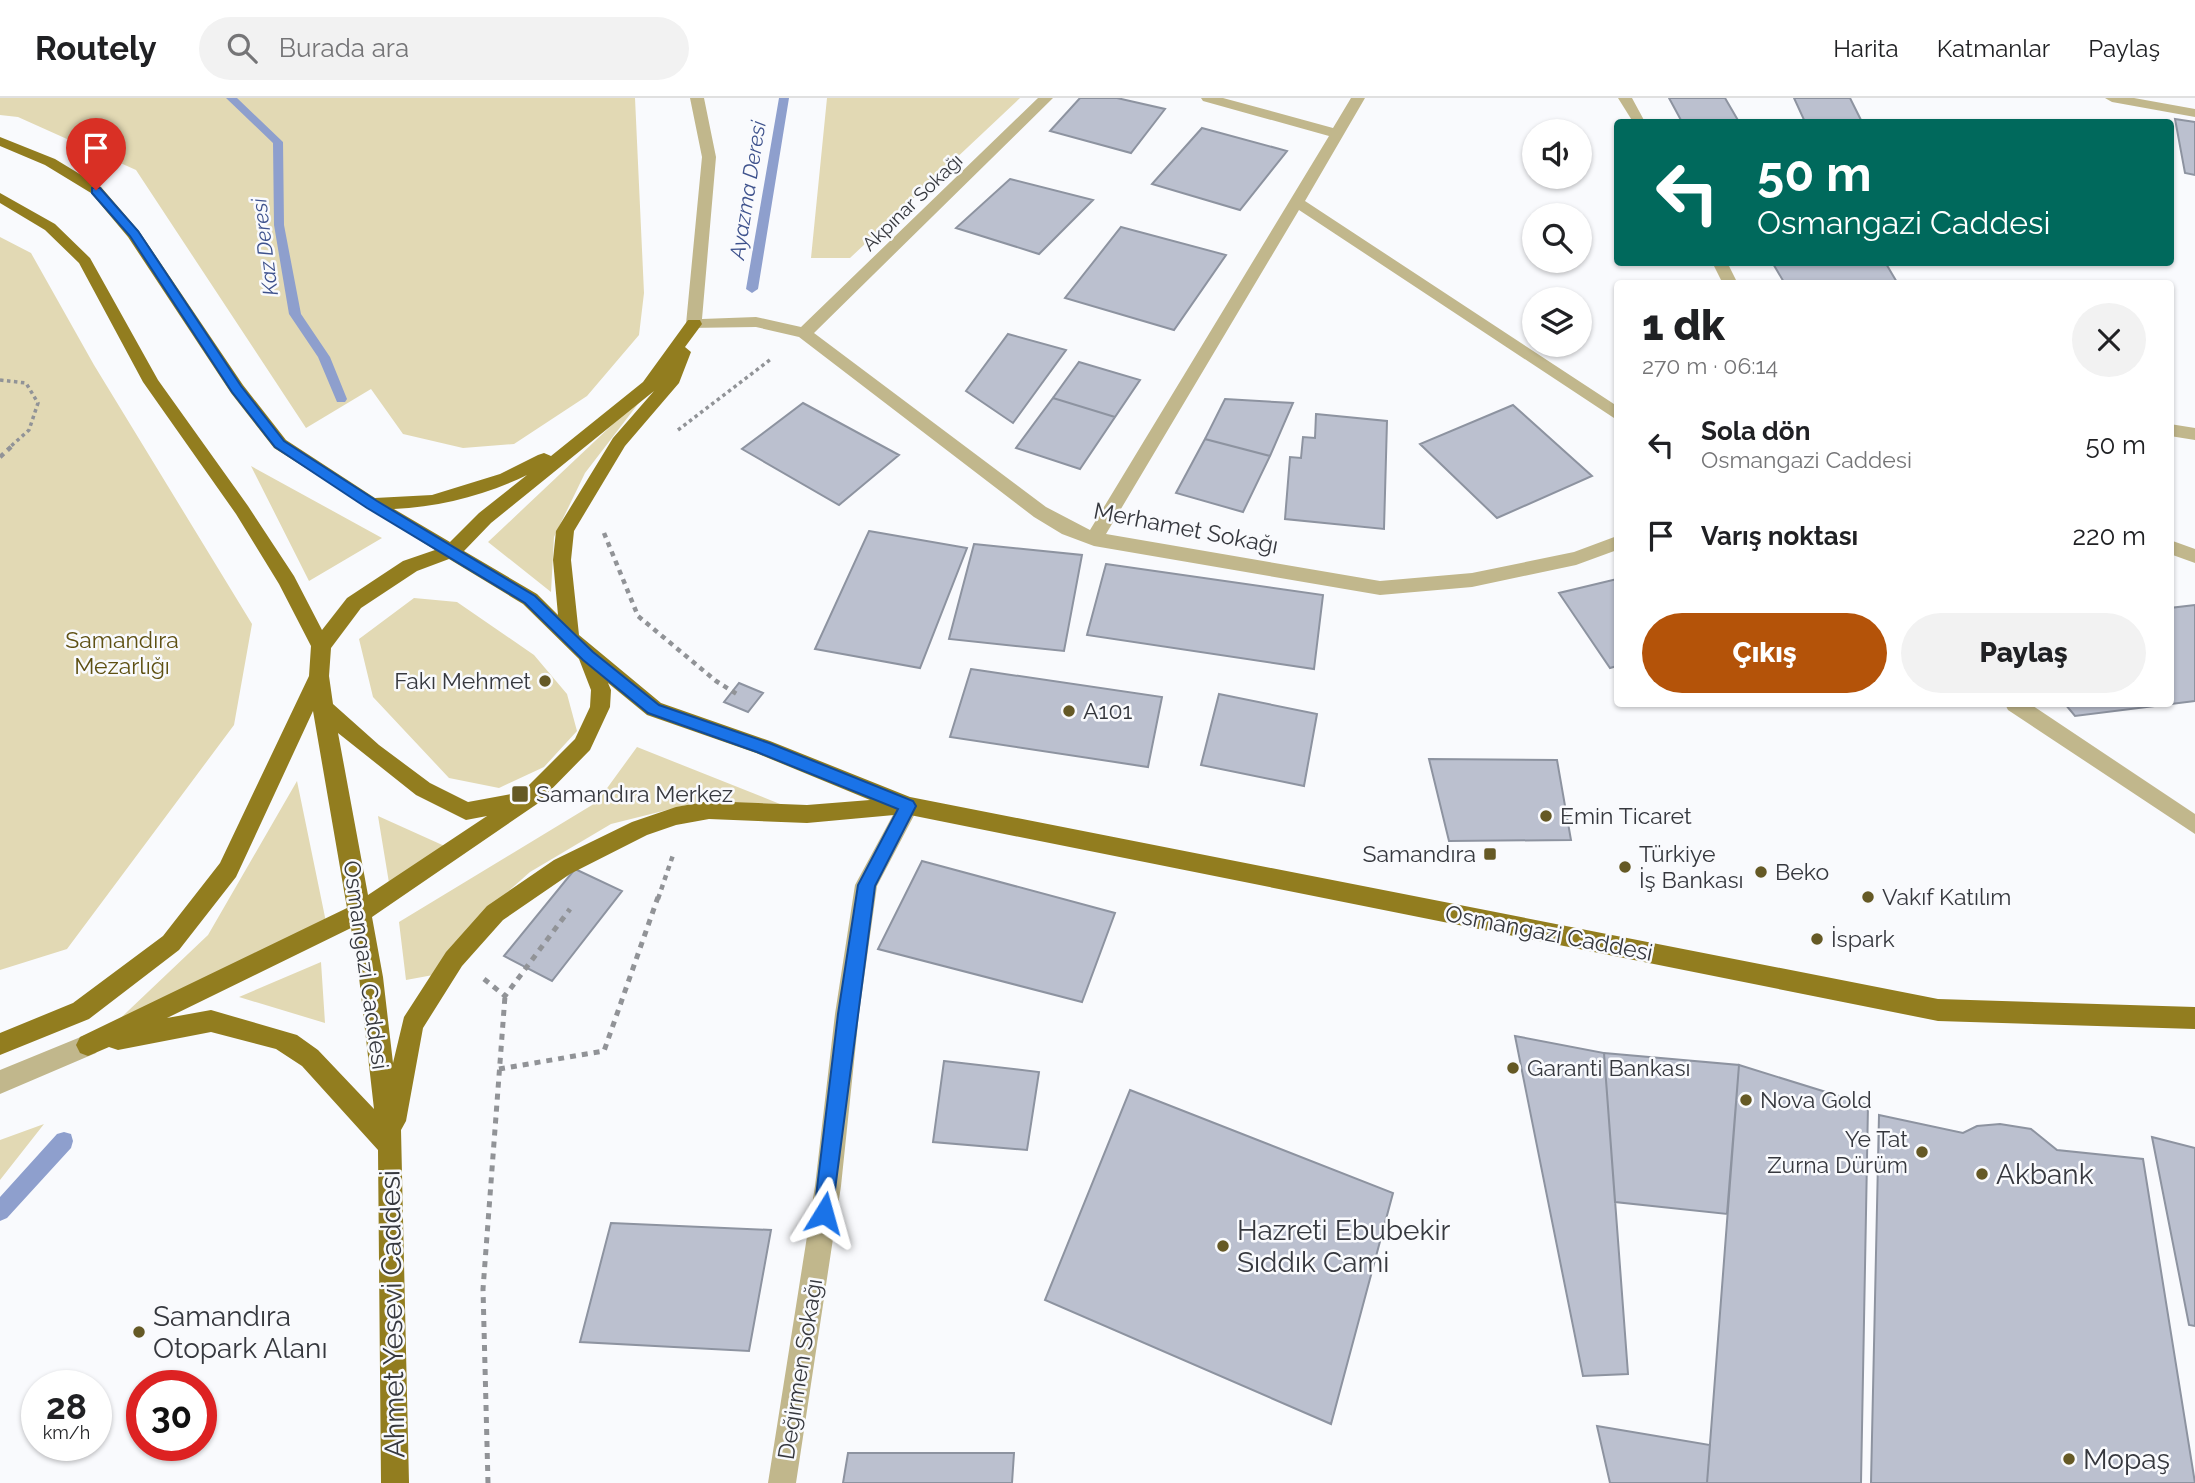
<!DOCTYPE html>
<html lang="tr">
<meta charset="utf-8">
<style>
:root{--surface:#fff;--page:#f2f2f2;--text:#202124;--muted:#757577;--line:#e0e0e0;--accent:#b45309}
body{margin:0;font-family:Raleway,sans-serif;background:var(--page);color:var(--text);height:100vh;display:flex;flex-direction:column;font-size:26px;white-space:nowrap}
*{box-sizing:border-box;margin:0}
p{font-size:23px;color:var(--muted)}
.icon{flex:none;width:38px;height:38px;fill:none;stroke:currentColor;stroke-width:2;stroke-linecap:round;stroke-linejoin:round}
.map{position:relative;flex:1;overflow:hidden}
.drawer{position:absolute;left:1614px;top:182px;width:560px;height:427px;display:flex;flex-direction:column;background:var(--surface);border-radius:7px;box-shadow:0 2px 5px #0004}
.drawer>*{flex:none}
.banner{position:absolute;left:1614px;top:21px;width:560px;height:147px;border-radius:7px;box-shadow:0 2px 5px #0004;background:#00695c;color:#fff;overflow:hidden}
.controls{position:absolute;left:1522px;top:21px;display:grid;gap:14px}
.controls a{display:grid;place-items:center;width:70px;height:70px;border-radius:50%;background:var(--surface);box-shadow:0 2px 5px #0004;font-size:35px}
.speed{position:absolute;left:21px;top:1272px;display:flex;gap:14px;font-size:35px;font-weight:700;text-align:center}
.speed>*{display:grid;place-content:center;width:91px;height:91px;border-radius:50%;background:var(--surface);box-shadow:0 2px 5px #0004;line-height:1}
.speed small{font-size:18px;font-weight:400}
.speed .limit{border:10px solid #d22;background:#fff;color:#111}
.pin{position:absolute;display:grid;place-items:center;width:60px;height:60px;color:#fff;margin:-72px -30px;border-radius:50% 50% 50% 0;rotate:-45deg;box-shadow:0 0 7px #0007}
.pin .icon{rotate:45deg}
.me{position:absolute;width:77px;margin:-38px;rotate:8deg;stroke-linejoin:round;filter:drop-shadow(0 0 5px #0008)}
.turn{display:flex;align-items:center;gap:24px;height:147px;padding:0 28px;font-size:32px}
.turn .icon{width:91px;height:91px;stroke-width:2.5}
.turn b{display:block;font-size:49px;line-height:60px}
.round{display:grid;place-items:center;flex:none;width:74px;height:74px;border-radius:37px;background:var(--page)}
.summary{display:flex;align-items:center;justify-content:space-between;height:119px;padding:0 28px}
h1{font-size:42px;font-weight:800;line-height:52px}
.cta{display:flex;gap:14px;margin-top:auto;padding:14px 28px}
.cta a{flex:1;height:80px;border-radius:42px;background:var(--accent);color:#fff;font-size:28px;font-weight:800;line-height:80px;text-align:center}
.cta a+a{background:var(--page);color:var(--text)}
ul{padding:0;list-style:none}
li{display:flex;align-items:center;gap:21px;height:91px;padding:0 28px}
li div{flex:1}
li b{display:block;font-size:26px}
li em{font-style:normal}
header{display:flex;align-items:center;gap:42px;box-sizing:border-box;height:98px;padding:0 35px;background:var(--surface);border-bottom:2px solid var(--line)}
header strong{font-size:33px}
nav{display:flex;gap:38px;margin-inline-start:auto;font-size:24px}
.search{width:490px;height:63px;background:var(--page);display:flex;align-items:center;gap:18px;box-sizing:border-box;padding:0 24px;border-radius:38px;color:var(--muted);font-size:26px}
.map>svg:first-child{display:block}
.green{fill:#e2d9b4}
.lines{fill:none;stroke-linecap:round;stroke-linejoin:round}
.stream{fill:#8e9fcd;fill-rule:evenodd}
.building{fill:#bbc0cf;stroke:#8d93a0;stroke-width:2}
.path-far2{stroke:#919397;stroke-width:3.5;stroke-dasharray:3.5 3.5;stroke-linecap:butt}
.path-far1{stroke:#919397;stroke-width:4.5;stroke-dasharray:5 5;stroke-linecap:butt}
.path{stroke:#919397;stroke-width:5;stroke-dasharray:6 6;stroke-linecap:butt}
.minor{fill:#c1b78c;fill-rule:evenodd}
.major{fill:#927d1f;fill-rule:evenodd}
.route{fill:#1a73e8;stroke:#114b97;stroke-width:2}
.poi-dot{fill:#655925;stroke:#f9fafd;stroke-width:2.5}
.labels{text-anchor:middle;stroke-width:5;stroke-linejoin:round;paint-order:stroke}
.far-street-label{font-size:19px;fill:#36383e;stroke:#f9fafd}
.far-water-label{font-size:21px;font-style:italic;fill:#3e528d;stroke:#f9fafd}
.street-label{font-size:23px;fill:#36383e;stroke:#f9fafd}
.park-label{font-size:23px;fill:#5e5012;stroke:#f9fafd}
.poi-label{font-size:23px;fill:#36383e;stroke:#f9fafd;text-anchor:start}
.near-poi-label{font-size:28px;fill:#36383e;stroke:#f9fafd;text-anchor:start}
.near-street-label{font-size:28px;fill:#36383e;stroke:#f9fafd}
</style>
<header>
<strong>Routely</strong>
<div class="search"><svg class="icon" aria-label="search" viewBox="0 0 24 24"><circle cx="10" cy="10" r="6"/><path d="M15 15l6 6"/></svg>Burada ara</div>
<nav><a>Harita</a><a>Katmanlar</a><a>Paylaş</a></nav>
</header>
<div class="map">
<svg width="2195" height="1385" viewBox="0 0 2195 1385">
<rect width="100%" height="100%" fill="#f9fafd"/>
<path class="green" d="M0,0H635L644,195L639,237L587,298L514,346L463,350L403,336L371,291L306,330L136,72L18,19L0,17Z
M827,0H1020L850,160H811Z
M0,139L31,155L94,267L252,526L234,627L67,851L0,872Z
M648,293L585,375L554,439L551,494L488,444Z
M251,368L382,440L309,483Z
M414,500L457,504L534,557L567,596L577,633L544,669L499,690L449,680L373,599L359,541Z
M637,649L780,706L703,703L611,726L530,774L479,819L444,875L406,882L399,824L597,704Z
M297,683L326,824L108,932L208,837Z
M378,718L449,750L390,791Z
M321,864L325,925L239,899Z
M44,1026L0,1082V1042Z"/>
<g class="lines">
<path class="stream" d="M226,0H237L283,44L284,127L301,216L330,259L347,301L345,304H337L318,259L289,216L274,127L273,45Z
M779,0H789L758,191L752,195L746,191Z
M64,1034L71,1036L73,1043L71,1050L7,1120L0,1123V1099L57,1036Z"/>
</g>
<path class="building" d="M1080,0H1117L1165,11L1131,55L1050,33Z
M1669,0H1725L1739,24H1682Z
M1794,0H1850L1862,24H1805Z
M2175,21L2195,24V77L2185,75Z
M1202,30L1287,53L1240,112L1152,86Z
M1010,81L1093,102L1039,156L956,130Z
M1121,129L1226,157L1174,232L1065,200Z
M1772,164H1885L1898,186H1785Z
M1008,236L1066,252L1013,325L966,293Z
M1079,264L1140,282L1115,319L1053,300Z
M1053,300L1115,319L1080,371L1016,350Z
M1225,301L1293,305L1270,358L1205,341Z
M803,305L899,357L839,407L742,351Z
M1513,307L1592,378L1497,420L1420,346Z
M1316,316L1387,323L1384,431L1285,421L1290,359L1301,360L1303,339L1315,340Z
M1205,341L1270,358L1243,414L1176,395Z
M869,433L967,450L920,570L815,551Z
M974,446L1082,457L1064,553L949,541Z
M1106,466L1323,497L1314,571L1087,537Z
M1617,481V568L1610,570L1559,495Z
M2195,507V603L2075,618L2065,606H2170V510Z
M971,571L1162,599L1148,669L950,639Z
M739,585L763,595L748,614L724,604Z
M1219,596L1317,616L1304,688L1201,667Z
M1429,661L1557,662L1571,742L1449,743Z
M922,763L1115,815L1082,904L878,851Z
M575,771L622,793L552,883L504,858Z
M1515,938L1604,955L1628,1276L1583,1278Z
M1604,955L1739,967L1727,1116L1615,1104Z
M944,963L1039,974L1027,1052L933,1044Z
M1739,967L1868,1007L1861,1385H1707Z
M1130,992L1393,1095L1331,1326L1045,1202Z
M1879,1017L1963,1035L1977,1028L2000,1026L2031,1031L2057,1052L2143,1061L2195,1385H1871Z
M2152,1039L2195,1050V1228L2189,1227Z
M611,1125L771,1132L749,1253L580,1244Z
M1597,1328L1710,1347L1707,1385H1610Z
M848,1355H1014L1012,1385H843Z"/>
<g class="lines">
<path class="path-far2" d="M0,282L26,285L38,305L29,332L10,349
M678,332L771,261"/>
<path class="path-far1" d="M0,359L12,348
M604,435L638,518L716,583L740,598
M658,801L673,757"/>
<path class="path" d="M484,881L505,898L570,811
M499,971L604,953L658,799
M488,1385L483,1191L505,898"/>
<path class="minor" d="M690,0H704L716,59L702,221L756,219L801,229L1038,0H1053L814,235L1046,409L1090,432L1329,38L1203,3L1201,0H1223L1333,30L1351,0H1365L1305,103L1617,308V322L1299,112L1106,436L1380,483L1472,475L1574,454L1617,438V452L1576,467L1472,489L1380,497L1094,448L1062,436L1034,419L799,239L756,229L688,230L686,226L702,59Z
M1618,0H1632L1645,24H1633Z
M2105,0H2134L2195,11V19L2112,4Z
M1712,164H1727L1738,186H1723Z
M2170,326L2195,330V342L2170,338Z
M2170,442L2195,451V465L2170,456Z
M2005,606H2030L2195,716V736L2008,612Z
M908,699L915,702L919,708L877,788L859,916L841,1088L796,1385H768L815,1088L835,916L855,787L901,702Z
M88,936L96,939L100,947L96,955L0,996V972Z"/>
<path class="major" d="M0,39L55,61L101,89L139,133L243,287L286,342L375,400L432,397L500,376L538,357L544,355L551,358L643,284L688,222H700L702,226L685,249L691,254L679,285L625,348L574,433L571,462L579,537L661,605L770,643L910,699L1938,901L2195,909V931L1938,923L905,716L807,725L709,721L676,727L647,737L570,776L503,822L462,868L423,930L406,1023L401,1032L409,1385H381L378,1052L302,968L276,951L211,934L118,952L109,949L88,958L80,955L76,947L80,939L347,810L313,613L236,779L179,852L89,921L0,957V935L73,905L163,838L220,765L309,578L311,548L279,486L236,416L143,284L79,165L45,132L0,105V95L55,126L90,160L158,282L248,408L294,478L322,532L347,500L403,463L435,452L274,350L231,295L128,139L91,95L45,67L0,48ZM654,293L613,340L556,433L553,462L558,517L537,496L464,453L491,425ZM527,377L479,415L450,444L394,411C440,409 486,397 527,377ZM449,461L523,506L579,561L591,592L590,609L575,641L522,694L468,704L430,685L379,647L333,606L329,578L331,550L361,510L417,473ZM608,585L647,617L756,655L870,702L807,707L709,703L676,709L632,724L554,762L487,808L446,854L404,919L393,965L383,879L372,819L537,706L590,652L610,609L611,592ZM338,635L416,697L466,722L487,718L368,797ZM351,830L359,879L374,1011L318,952L297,937L211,912L167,920Z"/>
</g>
<path class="route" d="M92,90H100L138,133L241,288L284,343L377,403L535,498L593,554L659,607L769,645L913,703L916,708L875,788L831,1122L824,1125L817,1122L814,1115L838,916L858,787L898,711L757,654L648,615L583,562L525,505L367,410L275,349L232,294L130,138L92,95Z"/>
<g class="poi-dot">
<circle cx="545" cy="583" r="7"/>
<circle cx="1069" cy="613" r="7"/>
<rect x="511" y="687" width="18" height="18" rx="3.5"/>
<circle cx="1546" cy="718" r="7"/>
<rect x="1483" y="749" width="14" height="14" rx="3.5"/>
<circle cx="1625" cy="769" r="7"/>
<circle cx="1761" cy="774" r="7"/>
<circle cx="1868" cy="799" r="7"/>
<circle cx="1817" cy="841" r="7"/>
<circle cx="1513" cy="970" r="7"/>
<circle cx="1746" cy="1002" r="7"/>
<circle cx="1922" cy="1054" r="7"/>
<circle cx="1982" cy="1076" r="7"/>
<circle cx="1223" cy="1148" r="7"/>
<circle cx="139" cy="1234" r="7"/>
<circle cx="2069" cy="1361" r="7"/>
</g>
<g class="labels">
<g class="far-street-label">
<text transform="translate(912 104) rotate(-44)" y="7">Akpınar Sokağı</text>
</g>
<g class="far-water-label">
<text transform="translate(748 92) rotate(-81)" y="7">Ayazma Deresi</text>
<text transform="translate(265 149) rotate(-97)" y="7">Kaz Deresi</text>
</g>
<g class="street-label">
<text transform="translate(1186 430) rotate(11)" y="8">Merhamet Sokağı</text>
<text transform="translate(1549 835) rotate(11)" y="8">Osmangazi Caddesi</text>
<text transform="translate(366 867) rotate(82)" y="8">Osmangazi Caddesi</text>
<text transform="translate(800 1271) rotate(-81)" y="8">Değirmen Sokağı</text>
</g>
<g class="park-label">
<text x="122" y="550">Samandıra<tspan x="122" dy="26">Mezarlığı</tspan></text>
</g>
<g class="poi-label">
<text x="531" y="591" text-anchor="end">Fakı Mehmet</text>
<text x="1083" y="621">A101</text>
<text x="536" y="704">Samandıra Merkez</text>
<text x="1560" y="726">Emin Ticaret</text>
<text x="1476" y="764" text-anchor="end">Samandıra</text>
<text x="1639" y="764">Türkiye<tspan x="1639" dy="26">İş Bankası</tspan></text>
<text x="1775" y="782">Beko</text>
<text x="1882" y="807">Vakıf Katılım</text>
<text x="1831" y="849">İspark</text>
<text x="1527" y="978">Garanti Bankası</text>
<text x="1760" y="1010">Nova Gold</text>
<text x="1908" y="1049" text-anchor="end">Ye Tat<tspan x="1908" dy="26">Zurna Dürüm</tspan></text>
</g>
<g class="near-poi-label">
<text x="1996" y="1086">Akbank</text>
<text x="1237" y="1142">Hazreti Ebubekir<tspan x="1237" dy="32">Sıddık Cami</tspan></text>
<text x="153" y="1228">Samandıra<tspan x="153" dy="32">Otopark Alanı</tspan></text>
<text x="2083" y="1371">Mopaş</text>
</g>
<g class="near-street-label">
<text transform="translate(392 1216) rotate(-91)" y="10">Ahmet Yesevi Caddesi</text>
</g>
</g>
</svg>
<div class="controls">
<a><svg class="icon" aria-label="sound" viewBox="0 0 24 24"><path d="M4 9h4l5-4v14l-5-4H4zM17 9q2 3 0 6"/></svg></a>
<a><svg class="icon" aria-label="search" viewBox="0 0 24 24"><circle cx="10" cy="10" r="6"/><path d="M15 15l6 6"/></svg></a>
<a><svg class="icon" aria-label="layers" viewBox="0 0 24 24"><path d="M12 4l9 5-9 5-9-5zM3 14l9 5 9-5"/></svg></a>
</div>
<div class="speed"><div>28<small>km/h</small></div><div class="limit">30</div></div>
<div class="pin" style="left:96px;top:92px;background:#d93025"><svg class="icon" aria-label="arrive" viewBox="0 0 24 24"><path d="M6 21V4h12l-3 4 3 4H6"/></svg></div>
<svg class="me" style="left:824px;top:1115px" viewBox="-20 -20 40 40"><path d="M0-17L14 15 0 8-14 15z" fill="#1a73e8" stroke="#fff" stroke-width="4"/></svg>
<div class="banner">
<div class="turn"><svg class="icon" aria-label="left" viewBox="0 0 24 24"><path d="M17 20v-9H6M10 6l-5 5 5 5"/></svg><div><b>50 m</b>Osmangazi Caddesi</div></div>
</div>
<section class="drawer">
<div class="summary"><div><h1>1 dk</h1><p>270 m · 06:14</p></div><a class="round"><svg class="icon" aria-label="close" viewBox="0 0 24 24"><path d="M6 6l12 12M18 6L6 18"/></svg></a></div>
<ul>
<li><svg class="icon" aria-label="left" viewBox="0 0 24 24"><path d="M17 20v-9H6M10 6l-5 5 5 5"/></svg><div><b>Sola dön</b><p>Osmangazi Caddesi</p></div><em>50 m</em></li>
<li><svg class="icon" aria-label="arrive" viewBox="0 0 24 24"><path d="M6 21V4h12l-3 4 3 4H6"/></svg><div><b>Varış noktası</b></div><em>220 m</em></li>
</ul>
<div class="cta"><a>Çıkış</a><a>Paylaş</a></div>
</section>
</div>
